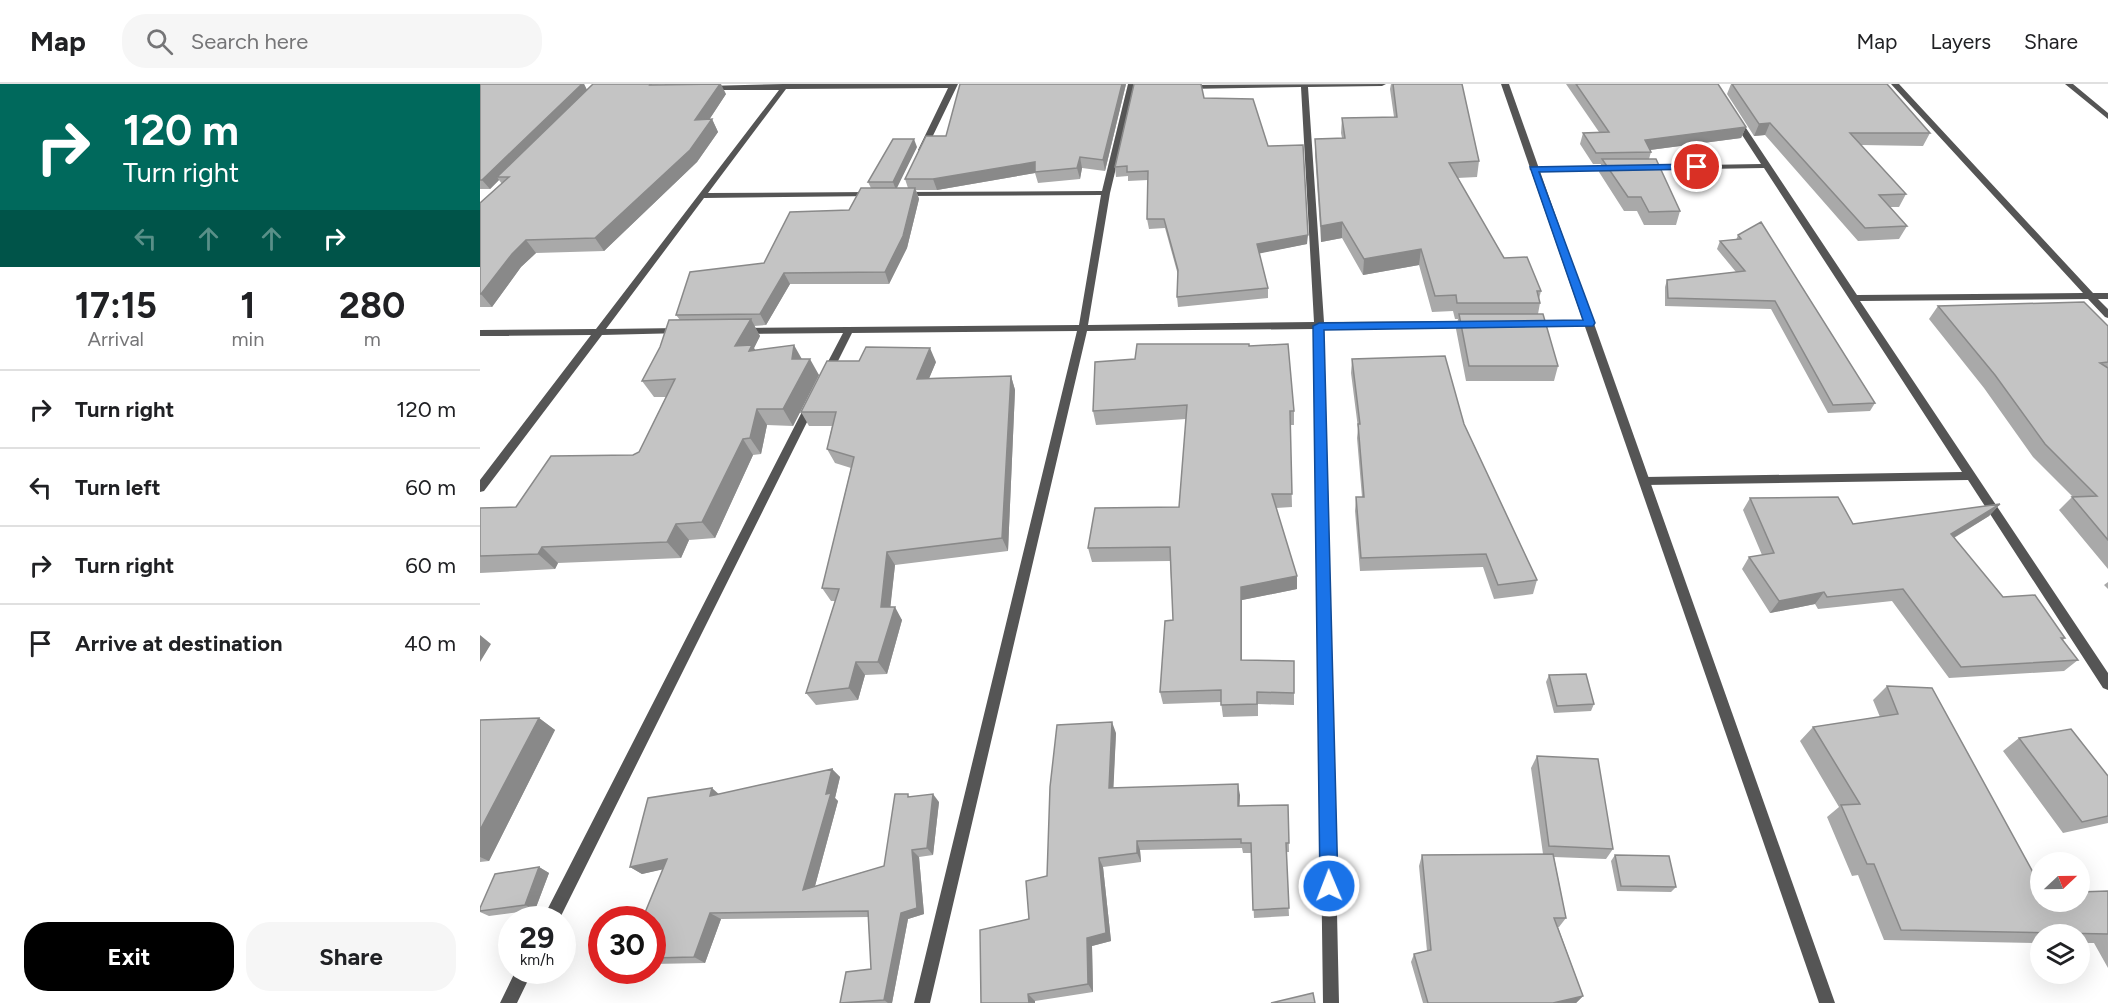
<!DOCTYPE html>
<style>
:root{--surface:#fff;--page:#f6f6f6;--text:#202124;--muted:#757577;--line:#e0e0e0;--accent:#000}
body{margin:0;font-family:Figtree,sans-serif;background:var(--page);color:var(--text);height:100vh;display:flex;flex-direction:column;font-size:22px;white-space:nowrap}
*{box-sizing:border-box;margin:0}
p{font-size:20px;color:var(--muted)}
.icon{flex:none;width:33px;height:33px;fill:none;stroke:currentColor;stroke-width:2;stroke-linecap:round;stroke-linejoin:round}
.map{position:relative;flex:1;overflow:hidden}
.drawer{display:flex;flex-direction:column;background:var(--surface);width:480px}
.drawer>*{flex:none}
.guide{background:#00695c;color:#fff;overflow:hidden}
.needle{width:39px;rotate:68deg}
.buttons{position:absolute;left:1550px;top:768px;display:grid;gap:12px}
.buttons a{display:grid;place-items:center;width:60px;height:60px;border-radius:50%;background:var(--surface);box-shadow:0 6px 24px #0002;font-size:30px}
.speed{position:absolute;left:18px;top:822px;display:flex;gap:12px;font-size:30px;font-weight:700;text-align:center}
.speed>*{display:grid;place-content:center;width:78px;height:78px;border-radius:50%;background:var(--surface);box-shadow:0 6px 24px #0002;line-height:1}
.speed small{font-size:15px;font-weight:400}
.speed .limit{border:9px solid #d22;background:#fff;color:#111}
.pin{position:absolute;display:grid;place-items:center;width:51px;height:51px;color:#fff;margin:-26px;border:3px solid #fff;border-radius:50%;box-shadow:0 2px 6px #0007}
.me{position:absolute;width:66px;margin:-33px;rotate:359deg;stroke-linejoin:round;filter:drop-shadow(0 0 4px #0008)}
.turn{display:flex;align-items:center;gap:21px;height:126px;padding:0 24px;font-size:27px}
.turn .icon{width:78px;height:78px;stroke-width:2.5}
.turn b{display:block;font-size:42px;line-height:51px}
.lanes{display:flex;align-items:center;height:57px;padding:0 24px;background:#0003;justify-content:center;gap:30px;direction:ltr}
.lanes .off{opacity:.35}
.eta{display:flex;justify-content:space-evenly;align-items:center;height:102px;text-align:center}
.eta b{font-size:36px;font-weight:700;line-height:42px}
.action{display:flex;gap:12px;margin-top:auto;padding:12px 24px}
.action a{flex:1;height:69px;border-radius:24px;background:var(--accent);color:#fff;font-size:24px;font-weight:700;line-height:69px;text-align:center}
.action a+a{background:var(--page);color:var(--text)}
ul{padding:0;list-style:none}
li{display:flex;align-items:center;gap:18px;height:78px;padding:0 24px;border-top:2px solid var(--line)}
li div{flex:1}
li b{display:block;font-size:22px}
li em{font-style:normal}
header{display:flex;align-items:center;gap:36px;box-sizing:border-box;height:84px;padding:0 30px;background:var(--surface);border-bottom:2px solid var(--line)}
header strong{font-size:28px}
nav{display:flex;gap:33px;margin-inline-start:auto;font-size:21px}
.search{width:420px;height:54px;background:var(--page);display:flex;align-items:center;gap:15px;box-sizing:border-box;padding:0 21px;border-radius:24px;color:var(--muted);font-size:22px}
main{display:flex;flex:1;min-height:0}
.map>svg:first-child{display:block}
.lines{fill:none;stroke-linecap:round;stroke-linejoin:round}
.minor{fill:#555;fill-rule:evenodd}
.tertiary{fill:#555;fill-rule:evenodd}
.wall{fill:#a9a9a9}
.shaded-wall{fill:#898989}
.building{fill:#c4c4c4;stroke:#898989;stroke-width:1.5}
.route{fill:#1a73e8;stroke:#114b97;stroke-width:1.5}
</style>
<header>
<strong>Map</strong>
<div class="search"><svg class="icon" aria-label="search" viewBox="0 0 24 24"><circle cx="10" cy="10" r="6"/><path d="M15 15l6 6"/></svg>Search here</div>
<nav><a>Map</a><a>Layers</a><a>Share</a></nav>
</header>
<main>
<section class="drawer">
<div class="guide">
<div class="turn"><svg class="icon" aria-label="right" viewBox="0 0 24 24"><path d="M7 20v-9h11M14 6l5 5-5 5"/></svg><div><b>120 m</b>Turn right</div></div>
<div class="lanes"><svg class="icon off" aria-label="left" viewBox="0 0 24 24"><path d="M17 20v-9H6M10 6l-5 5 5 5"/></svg><svg class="icon off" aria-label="ahead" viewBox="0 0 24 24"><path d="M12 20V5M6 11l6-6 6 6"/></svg><svg class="icon off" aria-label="ahead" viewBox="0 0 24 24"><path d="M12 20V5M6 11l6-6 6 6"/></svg><svg class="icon" aria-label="right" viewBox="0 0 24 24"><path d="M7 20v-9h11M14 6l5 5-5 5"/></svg></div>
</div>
<div class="eta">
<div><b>17:15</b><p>Arrival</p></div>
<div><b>1</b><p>min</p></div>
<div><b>280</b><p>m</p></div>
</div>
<ul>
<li><svg class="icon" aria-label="right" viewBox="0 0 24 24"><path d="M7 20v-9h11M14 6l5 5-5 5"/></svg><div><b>Turn right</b></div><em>120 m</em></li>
<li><svg class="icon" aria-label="left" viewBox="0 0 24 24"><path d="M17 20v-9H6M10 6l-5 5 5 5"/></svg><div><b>Turn left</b></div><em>60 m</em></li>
<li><svg class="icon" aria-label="right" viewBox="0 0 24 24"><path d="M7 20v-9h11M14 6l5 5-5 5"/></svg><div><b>Turn right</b></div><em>60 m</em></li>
<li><svg class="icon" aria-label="arrive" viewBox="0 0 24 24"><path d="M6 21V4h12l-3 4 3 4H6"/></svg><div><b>Arrive at destination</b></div><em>40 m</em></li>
</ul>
<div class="action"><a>Exit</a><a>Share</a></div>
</section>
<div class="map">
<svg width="1628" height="919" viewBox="0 0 1628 919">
<rect width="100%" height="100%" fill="#fff"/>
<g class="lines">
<path class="minor" d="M303,0H478L446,66L442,68L438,66L468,4L306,5L228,109L393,108L397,110L396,112L224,114L126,245L200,244L205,247L203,249L122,251L4,407L0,408V396L111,251L0,252V246L116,245L299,6H226V2Z
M648,0H656L630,109L608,241L834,238L821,3L706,5L702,3L706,1L906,0L902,2L828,3L844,238L992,237L997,240L992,243L844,244L859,919H843L834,245L607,247L450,919H434L597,247L372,249L351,291L346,294L341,291L363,249L262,250L257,247L262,244L599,241L621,111L422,112L418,110L422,108L622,107Z
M1411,0H1419L1613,209H1628V215H1618L1628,225V234L1625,233L1608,215L1380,217L1628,589V606L1623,604L1488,396L1165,401L1159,397L1165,393L1482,388L1284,84L1165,86L1161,84L1165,82L1281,80L1251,34L1252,32H1258L1377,211L1603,209Z
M1585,0H1593L1628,29V35Z
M1139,82V86H1136L1053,87L1049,85L1053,83Z
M1109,236L1112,237V241L1051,243L1046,240L1051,237Z
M331,316L336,320L79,836H62L326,320Z
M36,886H53L37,919H20Z"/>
<path class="tertiary" d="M1021,0H1029L1355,919H1339Z"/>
</g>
<path class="wall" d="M0,0H104L107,6L113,0H177L246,10L229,36L232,35L238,48L217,78L124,167L56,169L41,183L12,223H0V119L22,100L19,96L10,105H0Z
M646,0L625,87L602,84L600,95L558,99L555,89L457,106H436L439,115L427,164L409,200H310L286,241L274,242L280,252L274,264L275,267L321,275L339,291L313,342L287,341L281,370L273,371L235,454L209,456L201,474L78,479L75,485L0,489V424L36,423L153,371L159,368L186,313H174L162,297L200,236L196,231L284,179L369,126L391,104L388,98L437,63L416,104H428L425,95L466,52Z
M911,0H982L999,77L997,93L977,94L1024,174L1061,207L1059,215L1060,219L1058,230L1078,282L1074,297H986L976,245L978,235H975L973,227L952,228L939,181L883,191L862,154L841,158L835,70V55L862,54L861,49L862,34L914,33L910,5Z
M1086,0H1238L1266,43L1261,54L1170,66L1171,68L1169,75L1200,127L1196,141H1164L1157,127H1144L1119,88L1121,80H1113L1100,60L1103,49L1119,48Z
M1251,0H1407L1450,49L1443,62L1381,61L1426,110L1419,123H1410L1427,142L1419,155L1378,157L1285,51L1274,52L1247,10Z
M724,14L788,62L827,160L779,169L788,204V214L698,223L697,213L698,191L685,144L669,145L667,135L668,96L648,97V92L636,93L635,83Z
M1258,151L1395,319L1390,327L1348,329L1291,225L1185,222V203L1187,196L1256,188L1237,165L1240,157L1256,156Z
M1458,222L1628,242V485L1579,426L1592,413H1593L1553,373L1504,304L1449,235Z
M769,262L814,327V341H810L812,423L796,424L817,505L762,516V576L814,577V621L778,620V632L743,633L741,618L683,620L680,608L693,536L690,477L612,478L608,464L699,423L706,335L616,341L613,327L655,275Z
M872,275L984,340L1057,496L1053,510L1014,515L1003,483L880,487L875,427L876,413H882L877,354L878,344L871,289Z
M456,278L449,294L531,292L535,306L528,467L415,481L410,523L422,536L407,590L385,591L378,616L336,621L326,609L355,517H351L342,504L371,384L355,379L347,365L352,342H329L321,328Z
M1270,414L1373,440L1520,420L1509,432L1474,454L1523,513L1585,554L1583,556L1598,576L1584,587L1469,594L1412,517L1338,525L1335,520L1290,529L1262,485L1269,473L1282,471L1263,426Z
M1628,498V505L1624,501Z
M1069,591L1114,620L1111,627L1074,629L1066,598Z
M1407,602L1560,818L1628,807V884L1614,859H1599V850H1560V859L1404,856L1378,791L1372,792L1347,733L1359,723L1320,657L1333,643L1400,633L1393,616Z
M59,634L75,646L9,777L0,778V636Z
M636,649L633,704L760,711L759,722L808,721L809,768H806L809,832L774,834L771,769H763L762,764L660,766L661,778L623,783L631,857L612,862L613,908L555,917V919H501L549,835L567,792Z
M1539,654L1628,692V739L1583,749L1523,667Z
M1057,672L1133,765L1126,775L1074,773L1086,834L1079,843H1078L1103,912L1096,919H943L931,878L934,870L947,867L939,782L942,771L1063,770L1051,684Z
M352,685L360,693L355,714L358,717L335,802L404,782L430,713L459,718L453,771L439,773L444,830L428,835L412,919H360L391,885L388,833L241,835L225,879L172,880V836L183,785L162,790L150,783L239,710Z
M1135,771L1196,803L1191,808L1137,807L1131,777Z
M59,783L69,789L55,826L9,832L0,828V824Z"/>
<path class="shaded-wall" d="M102,0H104L108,8L17,93L19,96L10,105L2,96Z
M240,0H241L246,10L221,48L215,36Z
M642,0H646L625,87L623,76Z
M232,35L238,48L217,78L124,167L115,154Z
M1290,39L1285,51L1274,52L1279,40Z
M1266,43L1261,54L1162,67L1165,56Z
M434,55L437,63L416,106L413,98Z
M600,73L602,84L600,95L597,84Z
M555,78V89L457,106L453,95Z
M435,104L439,115L427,164L409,200L405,188Z
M862,138V154L841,158V142Z
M828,151L827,160L777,170V160Z
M46,156L56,169L41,183L12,223L1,210L32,170Z
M941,165L939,181L883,191L884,175Z
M304,189L310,200L286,241L280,230Z
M271,235L280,252L274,264L282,278L255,262Z
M314,261L323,277L312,275Z
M450,264L456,278L443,309L437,295Z
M330,275L339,291L313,342L303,325Z
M531,292L535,306L528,467L522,454Z
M277,325L287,341L281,370L270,354Z
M263,355L273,371L235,454L222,438Z
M1520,420L1509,432L1460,462L1471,450Z
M196,440L209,456L201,474L187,458Z
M62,463L78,479L75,485L58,470Z
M407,468L415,481L409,536L401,523Z
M817,492V505L762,516V588L761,576V503Z
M1344,508L1335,520L1290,529L1299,517Z
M415,523L422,536L407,590L398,578Z
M0,551L11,560L0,578Z
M376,578L385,591L378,616L369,604Z
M59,634L75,646L9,777L0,773V746Z
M632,638L636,649L633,714L629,704Z
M352,685L360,693L355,714L358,717L332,813L323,806Z
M758,700L760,711L759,732L758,722Z
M232,704L241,712H230Z
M453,710L459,718L453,771L447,764Z
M657,757L660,766L661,778L657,769Z
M432,766L439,773L444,830L428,835L412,919H408L404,916Z
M619,774L623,783L631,857L612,862L613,908L608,900L607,854Z
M187,775L198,782L162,790L150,783Z
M59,783L69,789L55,826L45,821Z
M230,829L241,835L225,879L214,873Z
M548,910L555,917V919H549Z
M1103,912L1096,919H1073Z"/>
<path class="building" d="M0,0H102L2,96H0Z
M113,0H171L170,1L240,0L215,36L232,35L210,66L115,154L46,156L32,170L1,210H0V119L29,93H17Z
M480,0H642L623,76L600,73L597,84L555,88V78L453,95H425L446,52H466Z
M654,0H721L724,14L773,15L788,62L823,61L828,151L777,160L788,204L697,213L698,186L684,135H667L668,87L647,88V82L635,83Z
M913,0H982L999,77L969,79L1024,174L1047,173L1061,207H1057L1060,219H977L976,211L955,212L941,165L884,175L862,138L841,142L835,55L865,54L862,34L917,33Z
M1096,0H1238L1266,43L1165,56L1171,68L1116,69L1103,49L1129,48Z
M1252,0H1407L1450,49H1370L1426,110L1399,111L1427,142L1385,144L1290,39L1279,40Z
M413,55H434L413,98H388Z
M1122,75H1176L1200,127L1169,128L1161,113H1148Z
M381,104H435L423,152L405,188L304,189L280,230L196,231L210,188L284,179L310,128L369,126Z
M1281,138L1395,319L1353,321L1295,217L1188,214L1187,196L1265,187L1240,157L1261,155L1258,151Z
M1604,218L1628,242V278L1620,279L1628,284V456L1592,413L1617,412L1565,360L1515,291L1458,222Z
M979,230H1063L1078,282H989Z
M271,235L255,262L272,261L269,267L314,261L312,275H330L303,325H277L270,354L263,355L222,438L196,440L187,458L62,463L58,470L0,472V424L36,423L71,372L153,371L159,368L195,295L162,297L180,263L189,236Z
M657,260H769V262L808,260L814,327H810L812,410H792L817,492L761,503V576L814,577V609L777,608V620L741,621V606L680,608L685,537L693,536L690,463L608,464L615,424L699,423L707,321L613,327L615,278L655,275Z
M386,263L450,264L437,295L531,292L522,454L407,468L401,523H415L398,578H376L369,604L326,609L359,505L342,504L374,373L347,365L356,328H321L347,277H379Z
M965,272L984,340L1057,496L1018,501L1006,470L881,474L876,413H884L878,340H880L872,275Z
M1358,413L1373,440L1520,420L1471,450L1523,513L1555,511L1585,554H1581L1598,576L1481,583L1423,505L1347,513L1344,508L1299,517L1269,473L1294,469L1270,414Z
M1106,590L1114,620L1077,622L1069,591Z
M1407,602L1452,604L1554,790L1560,791V818H1599V808L1628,807V850L1421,846L1394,780H1387L1361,721L1380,720L1333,643L1418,630Z
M59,634L0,746V636Z
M632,638L629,704L758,700V722L808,721L809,759H806L809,824L773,826L771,759H761V755L657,757V769L619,774L626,849L607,854L608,900L548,910L549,919H501L500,846L549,835L546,797L567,792L570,703L577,641Z
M1591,645L1628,692V732L1602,738L1539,654Z
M1057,672L1118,675L1133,765L1069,762Z
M352,685L346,710L351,709L323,806L404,782L415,710H428V713L453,710L447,764L432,766L437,824L421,829L404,916L360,919L366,888L391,885L388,827L230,829L214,873L172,874V836H162L187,775L150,783L168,714L232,704L230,712Z
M1073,770L1086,834H1074L1103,912L1073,919H948L934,870L951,866L942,771Z
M1135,771L1189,772L1196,803L1141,802Z
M59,783L45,821L0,827V824L15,790Z
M833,909L835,919H791Z"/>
<path class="route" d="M1217,80L1220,81V85L1059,88L1115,239L1113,242L844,246L858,802L855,809L849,811L843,809L840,802L833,242L839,239L1103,236L1050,83Z"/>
</svg>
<div class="buttons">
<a><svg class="needle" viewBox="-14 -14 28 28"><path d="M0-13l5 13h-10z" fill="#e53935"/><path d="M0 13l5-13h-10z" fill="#757577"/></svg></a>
<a><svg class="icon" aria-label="layers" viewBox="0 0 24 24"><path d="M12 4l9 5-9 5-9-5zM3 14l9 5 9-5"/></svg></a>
</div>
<div class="speed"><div>29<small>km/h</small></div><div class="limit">30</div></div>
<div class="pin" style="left:1217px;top:83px;background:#d93025"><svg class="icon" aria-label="arrive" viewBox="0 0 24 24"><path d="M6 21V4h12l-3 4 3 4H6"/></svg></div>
<svg class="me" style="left:849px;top:802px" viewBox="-20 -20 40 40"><circle r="17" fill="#1a73e8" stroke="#fff" stroke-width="3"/><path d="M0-11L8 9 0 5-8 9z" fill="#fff"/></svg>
</div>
</main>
